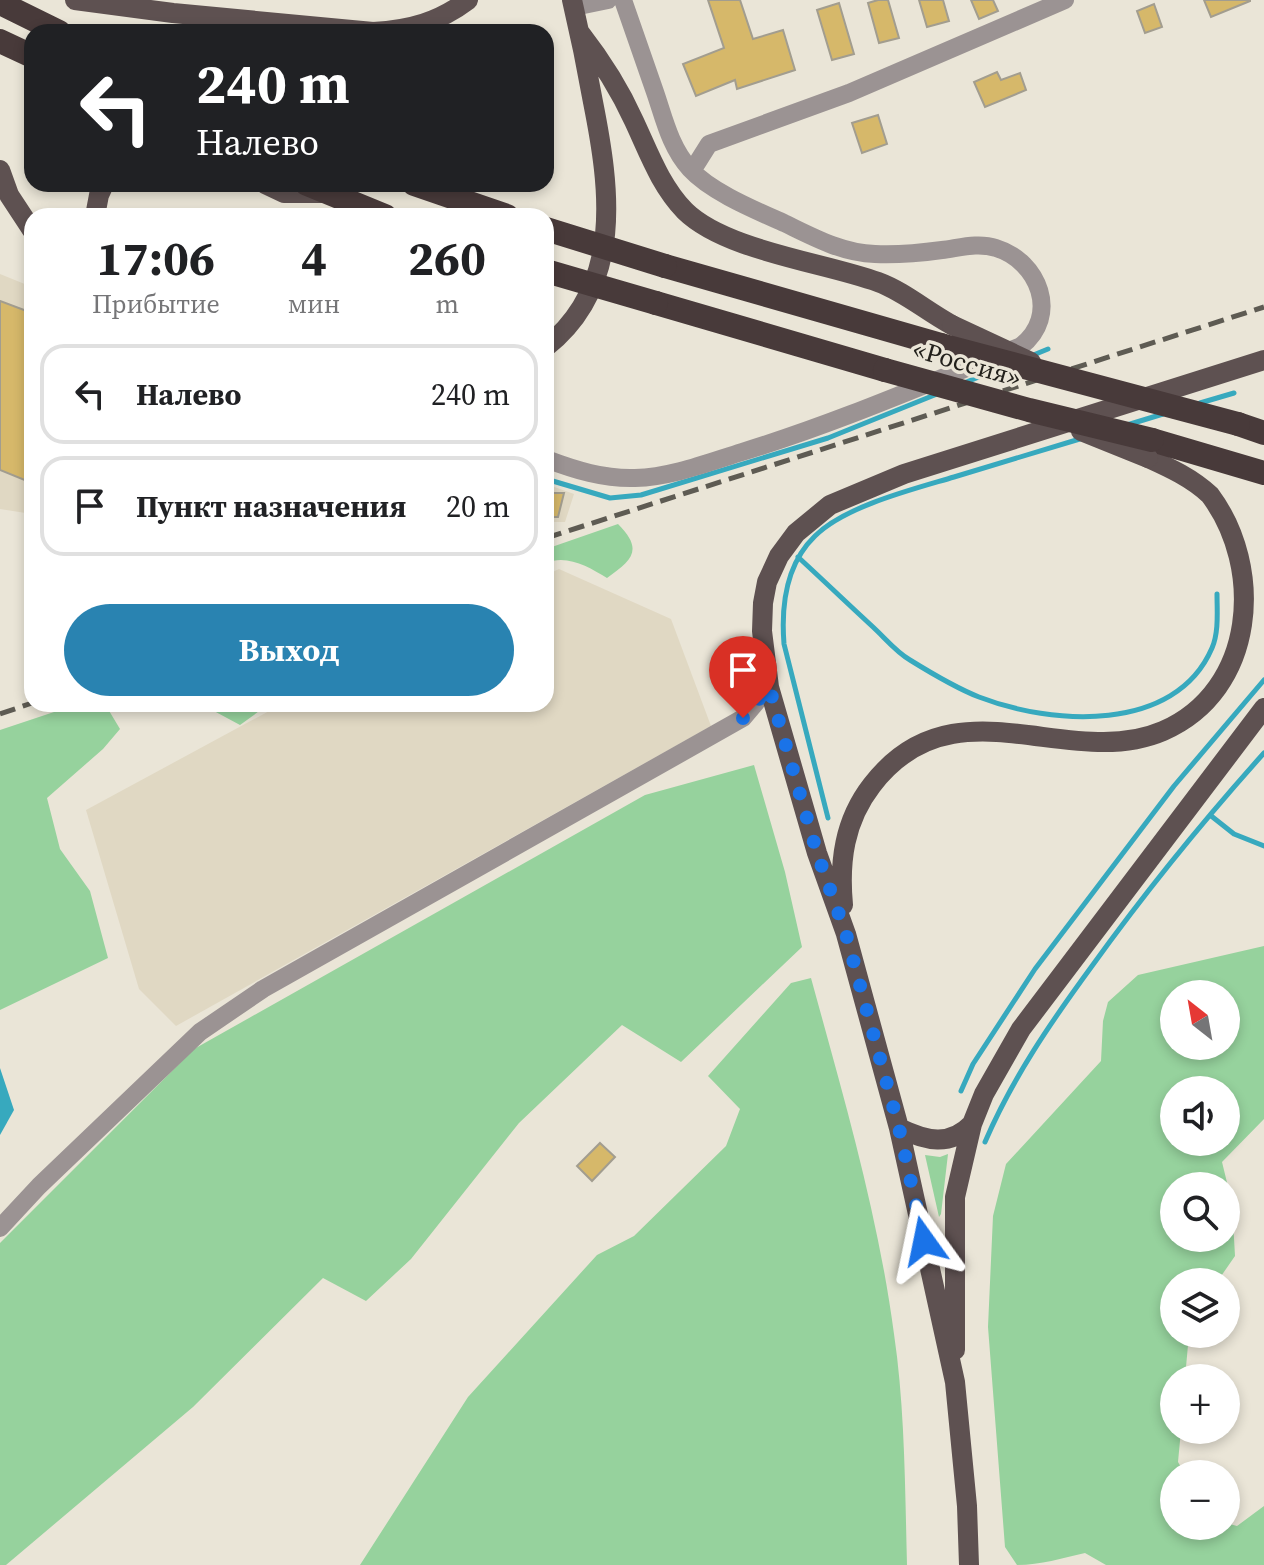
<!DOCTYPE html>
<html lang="ru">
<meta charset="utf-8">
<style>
:root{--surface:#fff;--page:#f6f6f6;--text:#202124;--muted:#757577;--line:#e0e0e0;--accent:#2983b1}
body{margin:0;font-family:"Source Serif 4",serif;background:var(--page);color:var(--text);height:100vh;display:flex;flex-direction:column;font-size:30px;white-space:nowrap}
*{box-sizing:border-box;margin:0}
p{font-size:26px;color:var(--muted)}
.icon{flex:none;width:44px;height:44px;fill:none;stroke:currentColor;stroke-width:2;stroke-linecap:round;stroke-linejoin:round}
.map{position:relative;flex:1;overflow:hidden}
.details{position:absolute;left:24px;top:208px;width:530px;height:504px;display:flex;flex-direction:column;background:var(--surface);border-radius:24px;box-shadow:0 4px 12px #0003}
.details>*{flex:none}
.banner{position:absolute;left:24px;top:24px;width:530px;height:168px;border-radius:24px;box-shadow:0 4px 12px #0003;background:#202124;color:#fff;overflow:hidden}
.needle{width:52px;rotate:329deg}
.tools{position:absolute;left:1160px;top:980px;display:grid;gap:16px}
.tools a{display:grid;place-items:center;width:80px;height:80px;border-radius:50%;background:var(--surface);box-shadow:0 4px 12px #0003;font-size:40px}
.pin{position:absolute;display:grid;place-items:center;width:68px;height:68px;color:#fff;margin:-82px -34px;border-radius:50% 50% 50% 0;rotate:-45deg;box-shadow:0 0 8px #0007}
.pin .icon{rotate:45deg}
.me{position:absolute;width:88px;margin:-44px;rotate:348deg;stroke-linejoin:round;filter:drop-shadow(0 0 6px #0008)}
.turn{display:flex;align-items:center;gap:28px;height:168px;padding:0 40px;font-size:36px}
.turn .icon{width:104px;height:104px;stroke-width:2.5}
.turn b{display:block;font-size:56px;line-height:68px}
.eta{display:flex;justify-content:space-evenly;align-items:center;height:136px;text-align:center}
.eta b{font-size:48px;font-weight:700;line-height:56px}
.primary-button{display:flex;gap:16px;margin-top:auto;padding:16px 40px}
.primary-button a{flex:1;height:92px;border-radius:48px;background:var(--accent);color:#fff;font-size:32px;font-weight:700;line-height:92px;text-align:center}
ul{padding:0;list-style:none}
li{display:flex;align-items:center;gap:24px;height:100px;margin:0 16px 12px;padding:0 24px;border:4px solid var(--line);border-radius:24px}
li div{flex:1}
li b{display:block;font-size:30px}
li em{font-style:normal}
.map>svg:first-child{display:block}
.built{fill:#e0d8c3}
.green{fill:#96d29d;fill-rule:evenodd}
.water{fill:#37a9be}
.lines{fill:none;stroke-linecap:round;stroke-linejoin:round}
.stream{stroke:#37a9be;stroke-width:5}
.building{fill:#d6b86a;stroke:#a29d8f;stroke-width:2}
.minor{stroke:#9b9393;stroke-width:18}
.major{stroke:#5e5151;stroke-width:20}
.highway{stroke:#483a3a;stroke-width:24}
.rail{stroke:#5e5b53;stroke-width:5;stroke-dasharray:16 8;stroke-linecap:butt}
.major-bridge{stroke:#5e5151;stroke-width:20}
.highway-bridge{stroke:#483a3a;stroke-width:24}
.route{stroke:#1a73e8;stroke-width:14;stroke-dasharray:0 25.2}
.labels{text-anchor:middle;stroke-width:7;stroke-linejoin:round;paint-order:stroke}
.street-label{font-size:26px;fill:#23211c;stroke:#eae5d7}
</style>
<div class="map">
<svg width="1264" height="1565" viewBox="0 0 1264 1565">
<rect width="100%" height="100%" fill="#eae5d7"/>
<path class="built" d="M0,274L32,287V514L0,509Z
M546,484L574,494L565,522H546Z
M559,569L671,619L711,726L176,1026L139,989L86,810L282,704H546V575Z"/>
<path class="green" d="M618,524C644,550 632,560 607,578C589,567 567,554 546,563V549Z
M78,704H105L120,729L103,749L47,798L60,849L90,891L108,958L0,1010V730Z
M201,704H269L240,725Z
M754,765L785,872L802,947L681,1062L622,1025L519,1123L411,1259L366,1301L323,1278L193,1407L6,1565H0V1243L194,1049L645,795Z
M1264,946V1119L1222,1162L1232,1203L1235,1256L1217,1282H1174V1334H1189L1185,1378H1174V1430H1181L1178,1462L1185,1474H1174V1526H1226V1523L1237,1526L1264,1506V1565H1106L1085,1553C1062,1558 1041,1565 1017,1565L1005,1547L988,1327L993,1216L1006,1164L1101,1061L1103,1021L1108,1002L1138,975ZM1226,994V1046H1174V994ZM1226,1090V1142H1174V1090ZM1226,1186V1238H1174V1186Z
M811,978C843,1095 878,1213 894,1334C905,1408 905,1490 907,1565H360L468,1397L597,1255L634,1236L726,1146L740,1109L708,1076L791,983Z
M948,1154L941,1214L939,1217L925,1155L940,1157Z"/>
<path class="water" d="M0,1068L14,1110L0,1135Z"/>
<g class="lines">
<path class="stream" d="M1031,356L1048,349
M964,383L996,370
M1200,403L1234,393
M1127,425L1163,414
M546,479L610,498L641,495L828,438L937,394
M798,557C823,580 848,604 873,627C885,638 896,652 910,660C931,673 956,688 979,697C1051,725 1175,734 1212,648C1219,632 1217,611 1217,594
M1210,815L1234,834L1264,846
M828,818L784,644C781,606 786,564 815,536C845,506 914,489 954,477C997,464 1040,451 1083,438
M961,1091L973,1064L1035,969L1174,786L1264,680
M985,1142C1013,1077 1051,1022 1092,966C1146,891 1203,821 1264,753"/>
</g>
<path class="building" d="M708,0H740L753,39L783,30L795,70L737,89L735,80L696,96L683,64L724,48Z
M878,0H888L899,38L879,43L868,3Z
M919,0H943L949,21L927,27Z
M971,0H993L998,11L979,19Z
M1204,0H1250V1L1211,17Z
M839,3L854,54L832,60L817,10Z
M1154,4L1162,27L1145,33L1137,11Z
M997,72L1001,80L1020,73L1026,90L985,107L974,82Z
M878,115L887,144L862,153L852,123Z
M0,301L32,313V483L0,470Z
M546,493H564L558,517H546Z
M600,1143L615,1157L592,1181L577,1166Z"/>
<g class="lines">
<path class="minor" d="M574,7L608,0
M692,171L709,144L849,93L1065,0
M546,459C575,470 604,479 635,478C671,477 707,463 742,452C837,423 928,383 1021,346C1060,316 1039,261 996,248C978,242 959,248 942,250C920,253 897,255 875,254C842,253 813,237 784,223C755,210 711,192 690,169C670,147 664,118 655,92C644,61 634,31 623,0
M0,1228L39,1186L200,1032L263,989L743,718L769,687"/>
<path class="major" d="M75,0L173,13L373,32C410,30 439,22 468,0
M580,33C601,60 620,90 634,121C649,153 660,185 685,211C726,251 823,262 878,282C905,292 926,311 952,325
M0,170L9,195L32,230
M265,184L284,193H327
M95,216L99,195L104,184
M546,347C624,285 610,188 593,102C587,68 580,34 572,0
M843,905C839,862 844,821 872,785C954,678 1068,772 1163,731C1257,690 1264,567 1210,495C1192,478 1170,468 1148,458
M899,1128C926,1141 950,1147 972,1124
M955,1350V1197L972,1124L984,1094L1021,1029L1264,708
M969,1565L967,1506L955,1382L899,1128L846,934L817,853L769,687L762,631L763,603L767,582L779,556L796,533L830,505L904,474L1264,360"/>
<path class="highway" d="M0,3L59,32
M0,41L32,56
M307,184L385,216
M414,184L507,216
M665,266L941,345
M656,303L885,370
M1238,424L1264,433
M1152,440L1264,473"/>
<path class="rail" d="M546,538L1264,307
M0,714L32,703"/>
<path class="major-bridge" d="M952,325L1031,362
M1081,431L1148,458"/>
<path class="highway-bridge" d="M546,229L665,266
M546,271L656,303
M941,345L1238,424
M885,370L1029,410L1152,440"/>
</g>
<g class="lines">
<path class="route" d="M743,718L769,687L817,853L846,934L899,1128L924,1241"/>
</g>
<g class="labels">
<g class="street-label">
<text transform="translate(967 363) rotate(16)" y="9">«Россия»</text>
</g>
</g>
</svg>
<div class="tools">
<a><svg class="needle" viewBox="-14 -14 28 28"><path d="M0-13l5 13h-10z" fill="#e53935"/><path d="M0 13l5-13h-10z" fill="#757577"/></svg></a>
<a><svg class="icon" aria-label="sound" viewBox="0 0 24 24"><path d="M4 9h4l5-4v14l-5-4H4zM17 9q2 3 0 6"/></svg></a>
<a><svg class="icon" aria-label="search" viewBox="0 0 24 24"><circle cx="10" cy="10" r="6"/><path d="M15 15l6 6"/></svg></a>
<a><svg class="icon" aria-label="layers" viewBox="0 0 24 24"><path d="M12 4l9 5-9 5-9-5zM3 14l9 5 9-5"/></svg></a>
<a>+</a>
<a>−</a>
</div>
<div class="pin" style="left:743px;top:718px;background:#d93025"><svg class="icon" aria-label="arrive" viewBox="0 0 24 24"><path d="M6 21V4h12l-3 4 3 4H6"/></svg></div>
<svg class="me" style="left:924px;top:1241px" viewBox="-20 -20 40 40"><path d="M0-17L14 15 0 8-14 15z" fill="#1a73e8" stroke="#fff" stroke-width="4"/></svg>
<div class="banner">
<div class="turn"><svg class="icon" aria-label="left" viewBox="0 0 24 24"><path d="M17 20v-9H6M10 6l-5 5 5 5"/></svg><div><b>240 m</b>Налево</div></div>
</div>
<section class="details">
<div class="eta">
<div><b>17:06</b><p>Прибытие</p></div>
<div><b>4</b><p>мин</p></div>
<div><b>260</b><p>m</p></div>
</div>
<ul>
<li><svg class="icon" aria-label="left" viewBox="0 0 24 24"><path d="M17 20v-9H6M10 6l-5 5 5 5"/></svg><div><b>Налево</b></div><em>240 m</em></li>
<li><svg class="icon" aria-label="arrive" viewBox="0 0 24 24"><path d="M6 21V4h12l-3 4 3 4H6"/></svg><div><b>Пункт назначения</b></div><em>20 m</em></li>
</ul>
<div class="primary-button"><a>Выход</a></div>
</section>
</div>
